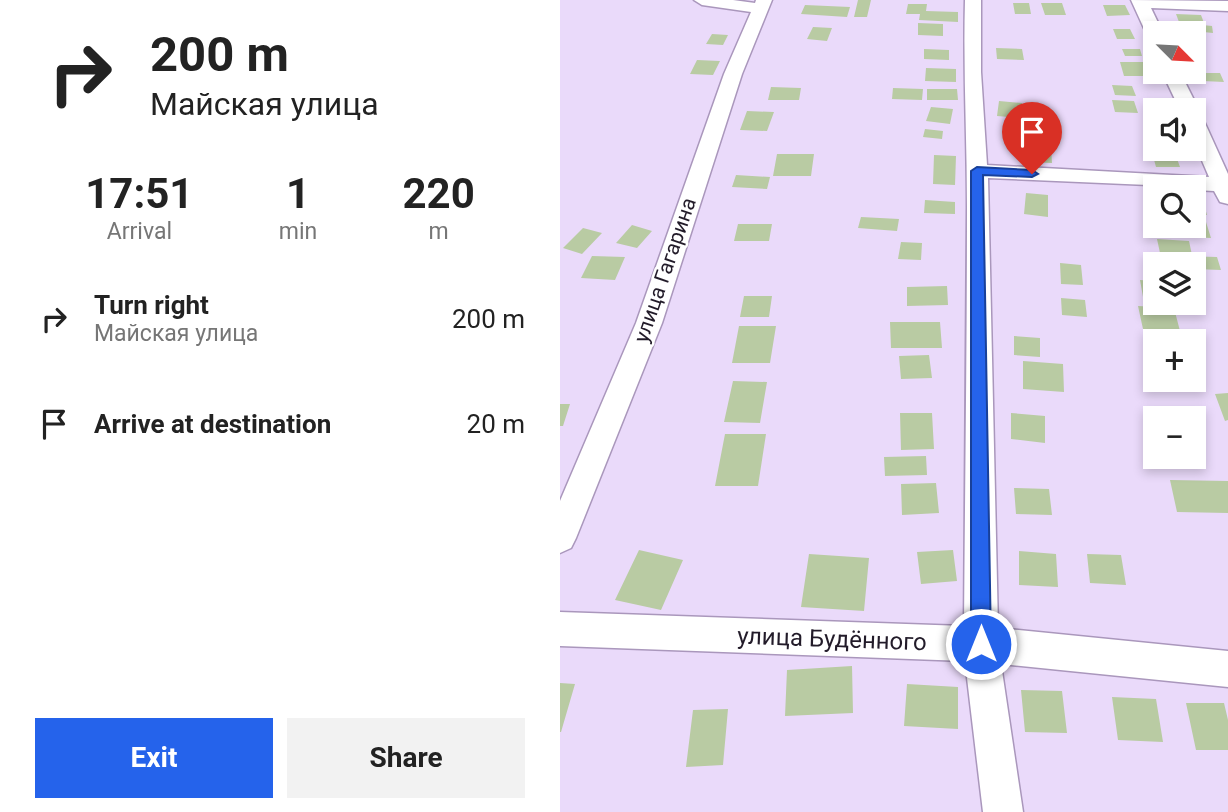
<!DOCTYPE html>
<meta charset="utf-8">
<style>
:root{--surface:#fff;--page:#f2f2f2;--text:#222;--muted:#767676;--accent:#2563eb}
body{margin:0;font-family:Roboto,sans-serif;background:var(--page);color:var(--text);height:100vh;display:flex;flex-direction:column;font-size:26px;white-space:nowrap}
*{box-sizing:border-box;margin:0}
p{font-size:23px;color:var(--muted)}
.icon{flex:none;width:38px;height:38px;fill:none;stroke:currentColor;stroke-width:2;stroke-linecap:round;stroke-linejoin:round}
.map{position:relative;flex:1;overflow:hidden}
.drawer{display:flex;flex-direction:column;background:var(--surface);width:560px}
.drawer>*{flex:none}
.hud{background:#fff;color:var(--text);overflow:hidden}
.needle{width:46px;rotate:114deg}
.fabs{position:absolute;left:583px;top:21px;display:grid;gap:14px}
.fabs a{display:grid;place-items:center;width:63px;height:63px;border-radius:0px;background:var(--surface);box-shadow:0 4px 10px #0003;font-size:35px}
.pin{position:absolute;display:grid;place-items:center;width:60px;height:60px;color:#fff;margin:-72px -30px;border-radius:50% 50% 50% 0;rotate:-45deg;box-shadow:0 0 7px #0007}
.pin .icon{rotate:45deg}
.me{position:absolute;width:77px;margin:-38px;rotate:0deg;stroke-linejoin:round;filter:drop-shadow(0 0 5px #0008)}
.turn{display:flex;align-items:center;gap:24px;height:147px;padding:0 35px;font-size:32px}
.turn .icon{width:91px;height:91px;stroke-width:2.5}
.turn b{display:block;font-size:49px;line-height:60px}
.eta{display:flex;justify-content:space-evenly;align-items:center;height:119px;text-align:center}
.eta b{font-size:42px;font-weight:700;line-height:49px}
.action{display:flex;gap:14px;margin-top:auto;padding:14px 35px}
.action a{flex:1;height:80px;border-radius:0px;background:var(--accent);color:#fff;font-size:28px;font-weight:700;line-height:80px;text-align:center}
.action a+a{background:var(--page);color:var(--text)}
ul{padding:0;list-style:none}
li{display:flex;align-items:center;gap:21px;height:105px;padding:0 35px}
li div{flex:1}
li b{display:block;font-size:26px}
li em{font-style:normal}
main{display:flex;flex:1;min-height:0}
.map>svg:first-child{display:block}
.building{fill:#b9cba3}
.lines{fill:none;stroke-linecap:round;stroke-linejoin:round}
.minor-casing{stroke:#aa97bc;stroke-width:3}
.minor{fill:#fff;fill-rule:evenodd}
.route{fill:#2563eb;stroke:#184099;stroke-width:2}
.labels{text-anchor:middle;stroke-width:5;stroke-linejoin:round;paint-order:stroke}
.street-label{font-size:21px;fill:#221b29;stroke:#fff}
.near-street-label{font-size:24px;fill:#221b29;stroke:#fff}
</style>
<main>
<section class="drawer">
<div class="hud">
<div class="turn"><svg class="icon" aria-label="right" viewBox="0 0 24 24"><path d="M7 20v-9h11M14 6l5 5-5 5"/></svg><div><b>200 m</b>Майская улица</div></div>
</div>
<div class="eta">
<div><b>17:51</b><p>Arrival</p></div>
<div><b>1</b><p>min</p></div>
<div><b>220</b><p>m</p></div>
</div>
<ul>
<li><svg class="icon" aria-label="right" viewBox="0 0 24 24"><path d="M7 20v-9h11M14 6l5 5-5 5"/></svg><div><b>Turn right</b><p>Майская улица</p></div><em>200 m</em></li>
<li><svg class="icon" aria-label="arrive" viewBox="0 0 24 24"><path d="M6 21V4h12l-3 4 3 4H6"/></svg><div><b>Arrive at destination</b></div><em>20 m</em></li>
</ul>
<div class="action"><a>Exit</a><a>Share</a></div>
</section>
<div class="map">
<svg width="668" height="812" viewBox="0 0 668 812">
<rect width="100%" height="100%" fill="#eadafa"/>
<path class="building" d="M298,0H311L307,17H294Z
M453,3H469L471,14H455Z
M481,3H502L506,15H485Z
M348,4H367L366,11L398,12V22L359,20L360,14H346Z
M245,5L290,7L287,17L241,14Z
M543,5H565L570,15L547,16Z
M616,14L641,15L644,23L619,22Z
M358,23L383,24V36L358,35Z
M623,23L652,26L653,33L624,30Z
M253,27L272,28L267,41L247,39Z
M553,29H570L575,39H557Z
M152,34L168,35L163,45L146,44Z
M436,48L462,49L464,60L437,59Z
M364,49L389,50V60L364,59Z
M562,49H580L582,56H565Z
M137,60L160,61L153,75L130,74Z
M560,62H585L589,76H564Z
M366,68L396,69V82L365,81Z
M639,73H660L664,82L643,81Z
M552,85L572,86L576,96L555,95Z
M211,87L241,88L239,100H208Z
M333,88L363,89L362,100L332,99Z
M367,89H397L398,100H367Z
M552,100L574,101L578,113L555,112Z
M439,101L462,103L461,118L437,116Z
M371,107L393,109L390,124L366,121Z
M187,111L214,112L207,131L180,130Z
M365,129L383,131L382,139L363,137Z
M465,146L491,147L492,163L466,162Z
M217,154H254L251,176H213Z
M374,155L396,156L395,185L373,184Z
M593,156H616L620,167H596Z
M176,175L210,177L207,189L172,187Z
M466,193L488,195V217L464,214Z
M365,200L395,202V214L364,213Z
M634,200L643,201L647,215L634,214Z
M301,217L339,219L337,231L298,228Z
M634,222H646L651,238L625,237L622,226H634Z
M178,224H212L209,241H174Z
M72,225L92,231L77,248L56,243Z
M23,228L42,233L22,254L3,248Z
M597,239L629,241L632,255L600,253Z
M341,242L362,243L361,260L338,259Z
M32,256L65,257L55,280L21,278Z
M620,256L657,257L661,270L634,269V264H622Z
M500,263L521,265L523,285L501,284Z
M580,280L595,281V298L583,297Z
M387,286L388,305L347,306V287Z
M184,296H212L209,317H180Z
M501,298L525,300L527,317L502,315Z
M578,306L614,308L620,331L583,329Z
M330,322H380L382,348H331Z
M179,326H216L210,363H172Z
M454,336L480,338V357L454,355Z
M369,355L372,378L341,379L339,356Z
M463,361L503,364L504,392L463,389Z
M173,381L207,382L200,423L164,422Z
M668,393V420L665,421L655,394Z
M0,404H10L3,426H0Z
M340,413H372L374,449L341,450Z
M451,413L485,416V443L451,439Z
M165,434H206L198,486H155Z
M366,456L367,475L325,476L324,457Z
M610,480L668,481V513L617,512Z
M376,483L379,513L342,515L341,484Z
M454,488L489,489L492,515L456,514Z
M79,550L123,560L101,610L55,600Z
M393,550L397,581L361,584L357,552Z
M459,551L496,554L498,587L459,585Z
M249,554L309,558L304,611L241,607Z
M527,554L561,555L566,585L530,583Z
M292,666L293,713L225,716L227,670Z
M0,683L15,684L1,732H0Z
M347,684L398,687V729L344,726Z
M461,690L502,691L507,733L465,732Z
M552,697L596,699L603,742L558,740Z
M626,703H664L668,720V750H636Z
M168,709L163,765L126,767L133,710Z"/>
<g class="lines">
<g class="minor-casing">
<path id="minor" d="M134,0H173L195,3L196,0H212L182,74L102,323L16,538L11,548L0,553V501L76,323L164,74L191,12L142,5Z
M405,0H421V72L427,165L649,177L634,142V115L644,121L668,174V204L660,202L654,191L634,190V187L428,178L438,628L668,651V687L441,664L463,812H423L405,661L0,646V612L404,626C405,486 407,346 407,207C407,138 403,69 405,0Z
M571,0L668,1V11L591,8L603,33H595V40L587,35Z
M602,72H620L639,110L636,114L634,115V110H620Z"/>
</g>
<use href="#minor" class="minor"/>
</g>
<path class="route" d="M417,167L472,170L478,174L472,177L423,175L431,644L428,651L421,654L414,651L411,644V171Z"/>
<g class="labels">
<g class="street-label">
<text transform="translate(105 270) rotate(-71)" y="7">улица Гагарина</text>
</g>
<g class="near-street-label">
<text transform="translate(272 639) rotate(2)" y="8">улица Будённого</text>
</g>
</g>
</svg>
<div class="fabs">
<a><svg class="needle" viewBox="-14 -14 28 28"><path d="M0-13l5 13h-10z" fill="#e53935"/><path d="M0 13l5-13h-10z" fill="#767676"/></svg></a>
<a><svg class="icon" aria-label="sound" viewBox="0 0 24 24"><path d="M4 9h4l5-4v14l-5-4H4zM17 9q2 3 0 6"/></svg></a>
<a><svg class="icon" aria-label="search" viewBox="0 0 24 24"><circle cx="10" cy="10" r="6"/><path d="M15 15l6 6"/></svg></a>
<a><svg class="icon" aria-label="layers" viewBox="0 0 24 24"><path d="M12 4l9 5-9 5-9-5zM3 14l9 5 9-5"/></svg></a>
<a>+</a>
<a>−</a>
</div>
<div class="pin" style="left:472px;top:174px;background:#d93025"><svg class="icon" aria-label="arrive" viewBox="0 0 24 24"><path d="M6 21V4h12l-3 4 3 4H6"/></svg></div>
<svg class="me" style="left:421px;top:644px" viewBox="-20 -20 40 40"><circle r="17" fill="#2563eb" stroke="#fff" stroke-width="3"/><path d="M0-11L8 9 0 5-8 9z" fill="#fff"/></svg>
</div>
</main>
